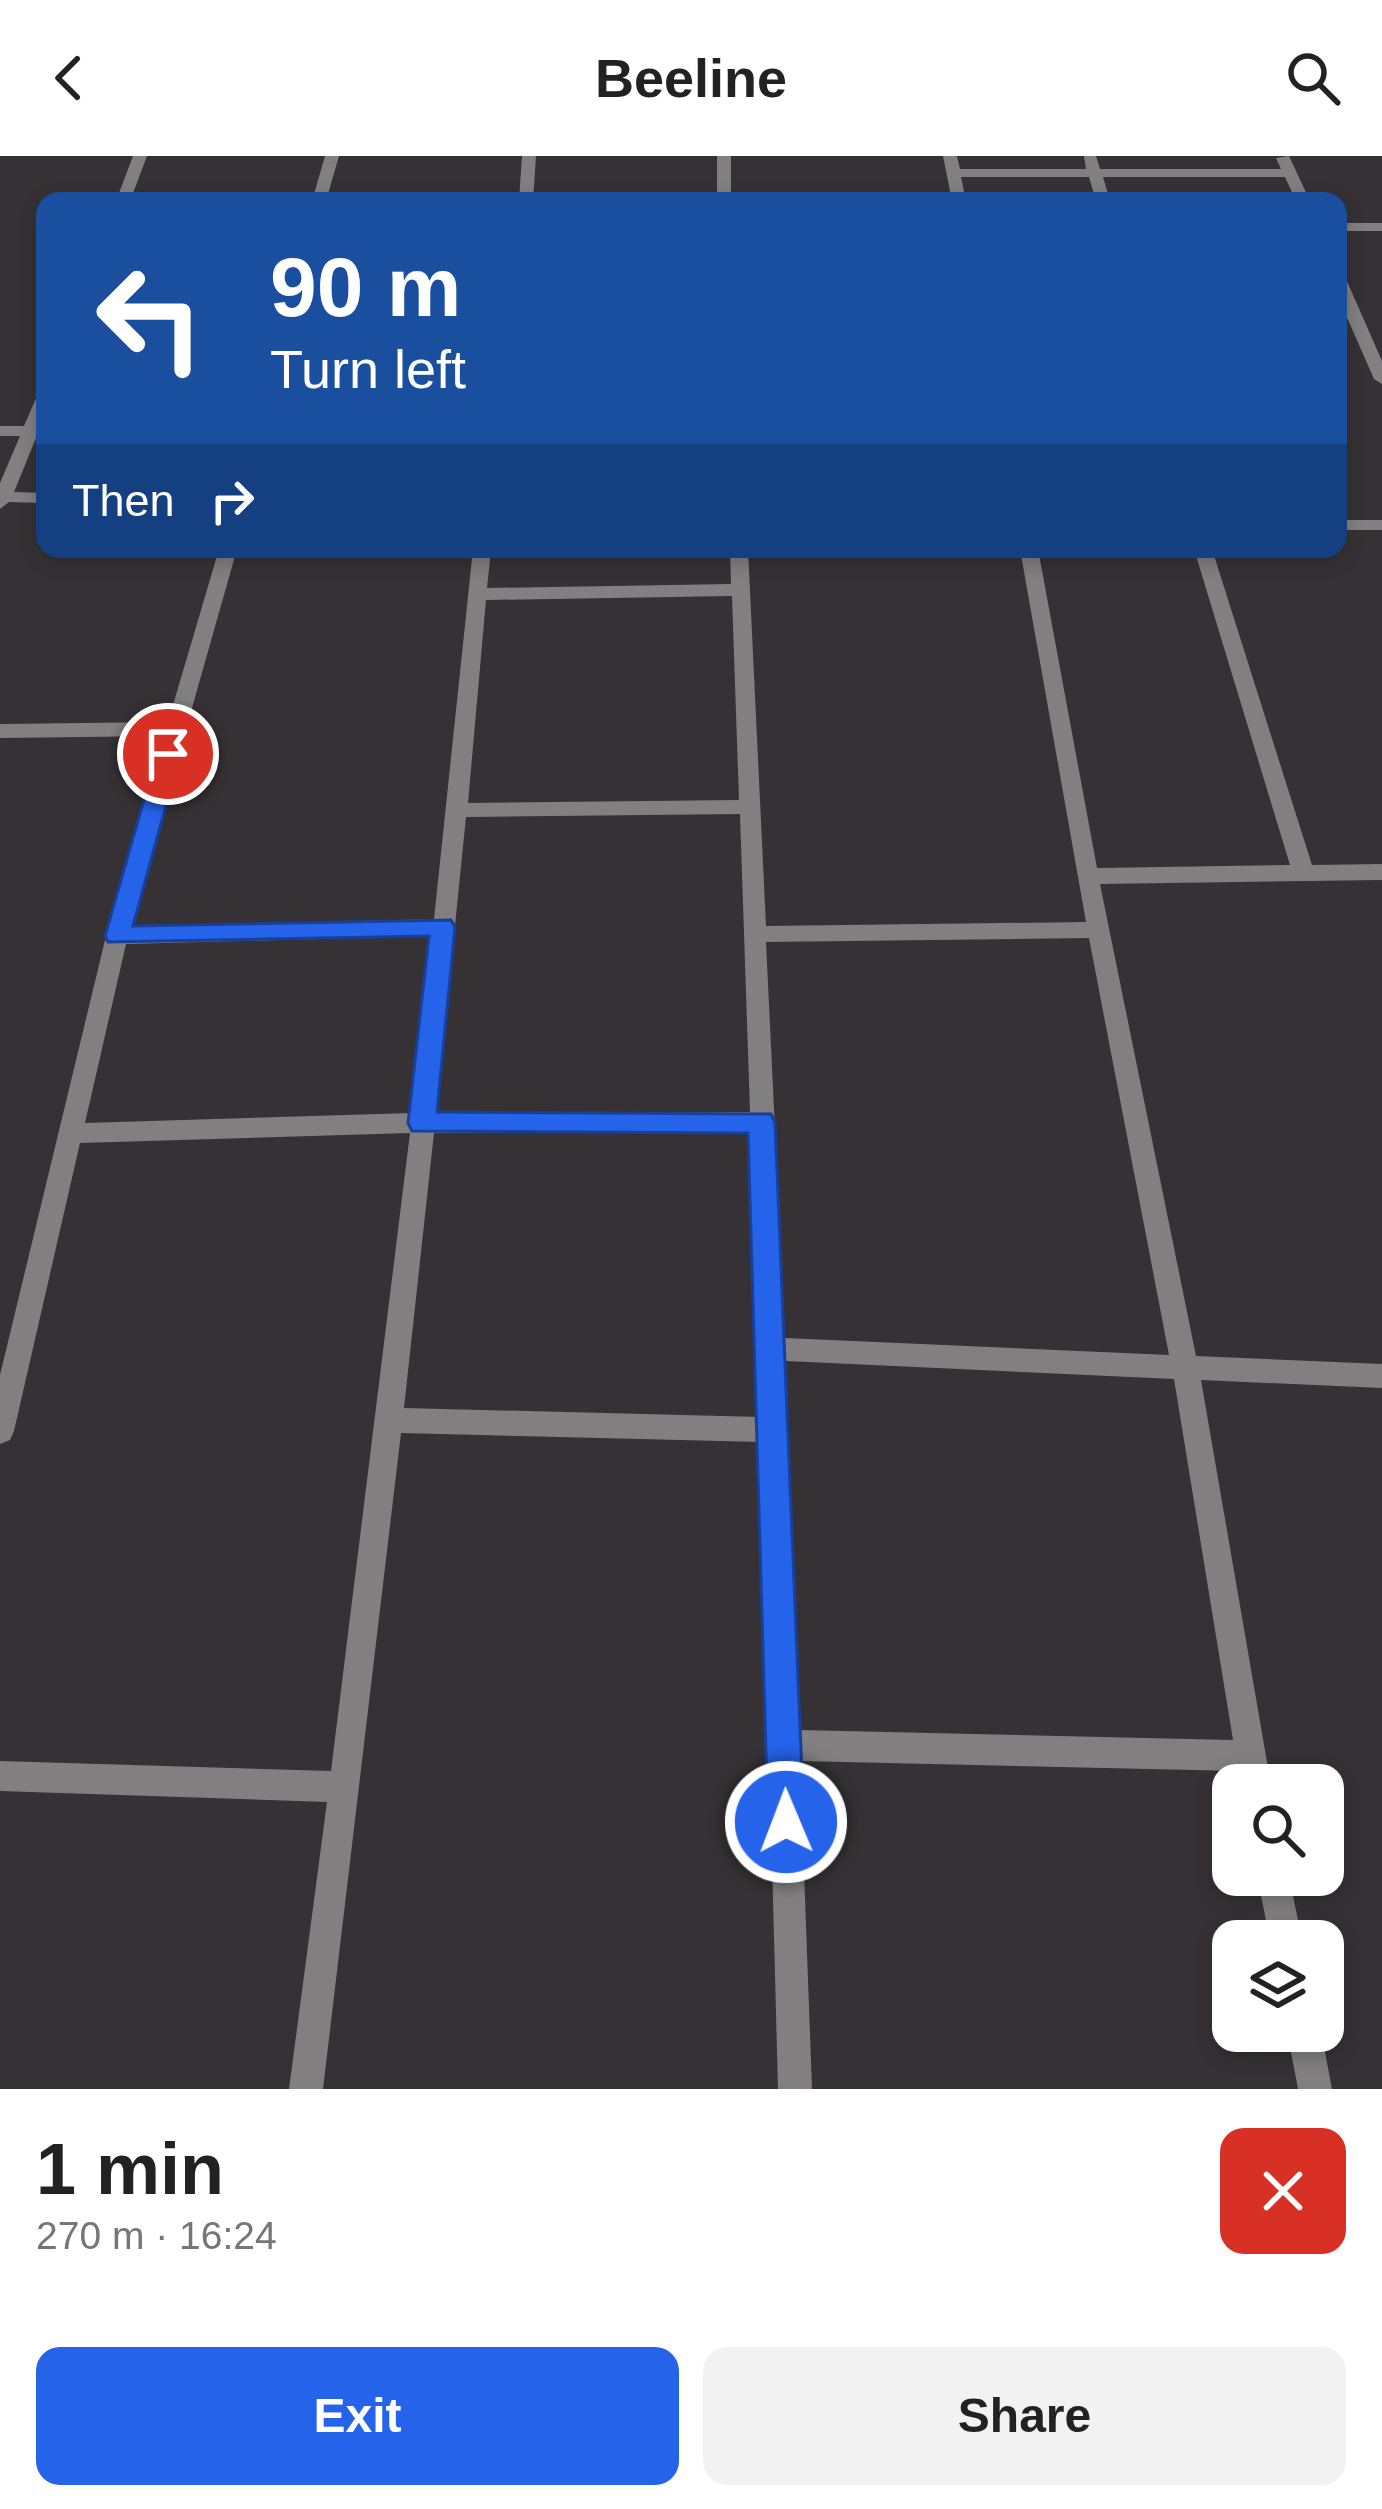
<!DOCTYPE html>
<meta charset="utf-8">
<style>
:root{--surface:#fff;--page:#f2f2f2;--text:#222;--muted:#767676;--accent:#2563eb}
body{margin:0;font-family:Helvetica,sans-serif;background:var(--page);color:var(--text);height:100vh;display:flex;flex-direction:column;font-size:45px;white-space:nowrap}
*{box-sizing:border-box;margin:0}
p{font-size:39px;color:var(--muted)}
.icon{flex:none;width:66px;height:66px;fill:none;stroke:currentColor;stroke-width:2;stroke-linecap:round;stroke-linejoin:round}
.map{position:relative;height:1933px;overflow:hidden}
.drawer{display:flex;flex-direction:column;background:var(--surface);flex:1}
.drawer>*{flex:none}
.hud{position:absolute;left:36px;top:36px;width:1311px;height:366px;border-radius:24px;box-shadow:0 6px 18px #0003;background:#1a4fa0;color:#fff;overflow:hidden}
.fabs{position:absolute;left:1212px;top:1608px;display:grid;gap:24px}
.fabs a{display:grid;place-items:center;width:132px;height:132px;border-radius:24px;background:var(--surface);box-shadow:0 6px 18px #0003;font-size:60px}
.pin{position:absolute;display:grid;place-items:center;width:102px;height:102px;color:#fff;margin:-51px;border:6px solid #fff;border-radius:50%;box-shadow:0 3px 12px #0007}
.me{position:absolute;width:132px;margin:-66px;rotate:359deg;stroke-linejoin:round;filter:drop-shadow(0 0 9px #0008)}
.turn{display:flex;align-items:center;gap:42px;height:252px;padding:0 36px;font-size:54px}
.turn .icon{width:156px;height:156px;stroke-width:2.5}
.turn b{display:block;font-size:84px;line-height:102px}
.then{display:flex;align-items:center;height:114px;padding:0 36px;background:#0003;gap:24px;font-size:45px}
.round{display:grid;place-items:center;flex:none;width:126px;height:126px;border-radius:24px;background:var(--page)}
.summary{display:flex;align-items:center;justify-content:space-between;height:204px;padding:0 36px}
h1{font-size:72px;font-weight:600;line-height:90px}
.button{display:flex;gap:24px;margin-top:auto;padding:24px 36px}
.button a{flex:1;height:138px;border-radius:24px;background:var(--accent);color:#fff;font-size:48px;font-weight:600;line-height:138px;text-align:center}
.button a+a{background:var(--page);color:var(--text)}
header{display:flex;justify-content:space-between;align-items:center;height:156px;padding:0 36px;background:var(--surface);font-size:54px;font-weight:600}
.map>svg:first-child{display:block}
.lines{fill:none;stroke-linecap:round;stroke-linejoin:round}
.street{fill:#817f80;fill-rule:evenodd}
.route{fill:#2563eb;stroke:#184099;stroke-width:3}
</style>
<header><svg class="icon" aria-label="back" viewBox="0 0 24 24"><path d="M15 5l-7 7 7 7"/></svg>Beeline<svg class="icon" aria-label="search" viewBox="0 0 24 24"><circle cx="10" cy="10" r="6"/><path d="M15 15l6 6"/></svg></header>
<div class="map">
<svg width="1382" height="1933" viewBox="0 0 1382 1933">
<rect width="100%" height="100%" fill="#353134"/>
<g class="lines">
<path class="street" d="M133,0H147L130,45H116Z
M325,0H339L326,45H312Z
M522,0H536L533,45H519Z
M717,0H731V45H717Z
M943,0H957L960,13H1086L1084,0H1096L1100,13H1281L1276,2L1289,0L1310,45H1296L1285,21H1103L1110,45H1096L1089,21H961L966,45H952Z
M1338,67H1382V75H1338Z
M1338,118L1346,123L1382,205V228L1374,223L1338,141Z
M45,235V260L14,336L45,337V347L9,346L0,353V327L20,280H0V270H24L37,240Z
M1338,364H1382V374H1338Z
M219,393H237L130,771L434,763L473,393H491L487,432L731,428L730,393H748L766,770L1086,766L1020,393H1038L1097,712L1290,709L1194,393H1212L1312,709L1382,708V724L1100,728L1196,1200L1382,1208V1232L1201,1224L1271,1629H1241L1238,1615L800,1605L812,1933H778L761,1286L401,1277L323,1933H289L327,1646L0,1635V1605L331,1615L410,977L80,987L14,1275L10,1284L0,1288V1219L106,780L164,580L0,582V568L168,566ZM732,440L739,644L468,647L486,444ZM740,658L750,956L436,957L466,661ZM433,780L412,957L85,967L126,788ZM1089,782L1169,1199L785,1182L766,786ZM751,976L761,1261L404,1252L434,977ZM786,1205L1174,1223L1233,1584L799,1574Z
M1257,1719H1289L1302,1785H1270Z
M1287,1875H1321L1332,1933H1298Z"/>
</g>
<path class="route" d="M168,590L180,598L133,770L451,764L455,771L437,956L771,958L775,966L804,1666L799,1678L786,1683L773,1678L768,1666L748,977L412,975L408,967L429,780L108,786L105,780L157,598Z"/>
</svg>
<div class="fabs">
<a><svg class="icon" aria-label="search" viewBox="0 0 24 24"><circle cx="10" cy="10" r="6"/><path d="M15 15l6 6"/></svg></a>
<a><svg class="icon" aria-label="layers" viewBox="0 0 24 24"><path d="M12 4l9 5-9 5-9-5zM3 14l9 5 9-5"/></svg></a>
</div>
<div class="pin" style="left:168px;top:598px;background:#d93025"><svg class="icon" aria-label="arrive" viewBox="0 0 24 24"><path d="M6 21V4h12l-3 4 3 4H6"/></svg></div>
<svg class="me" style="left:786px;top:1666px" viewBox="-20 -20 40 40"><circle r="17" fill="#2563eb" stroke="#fff" stroke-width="3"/><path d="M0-11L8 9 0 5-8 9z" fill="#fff"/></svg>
<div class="hud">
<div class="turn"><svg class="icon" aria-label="left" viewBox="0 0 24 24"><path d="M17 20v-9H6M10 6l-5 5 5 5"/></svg><div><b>90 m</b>Turn left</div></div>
<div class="then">Then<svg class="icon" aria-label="right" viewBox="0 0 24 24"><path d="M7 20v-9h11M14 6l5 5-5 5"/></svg></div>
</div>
</div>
<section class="drawer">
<div class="summary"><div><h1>1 min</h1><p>270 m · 16:24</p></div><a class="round" style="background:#d93025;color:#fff"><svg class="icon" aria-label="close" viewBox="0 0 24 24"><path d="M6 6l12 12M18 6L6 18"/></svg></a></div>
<div class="button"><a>Exit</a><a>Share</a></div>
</section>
